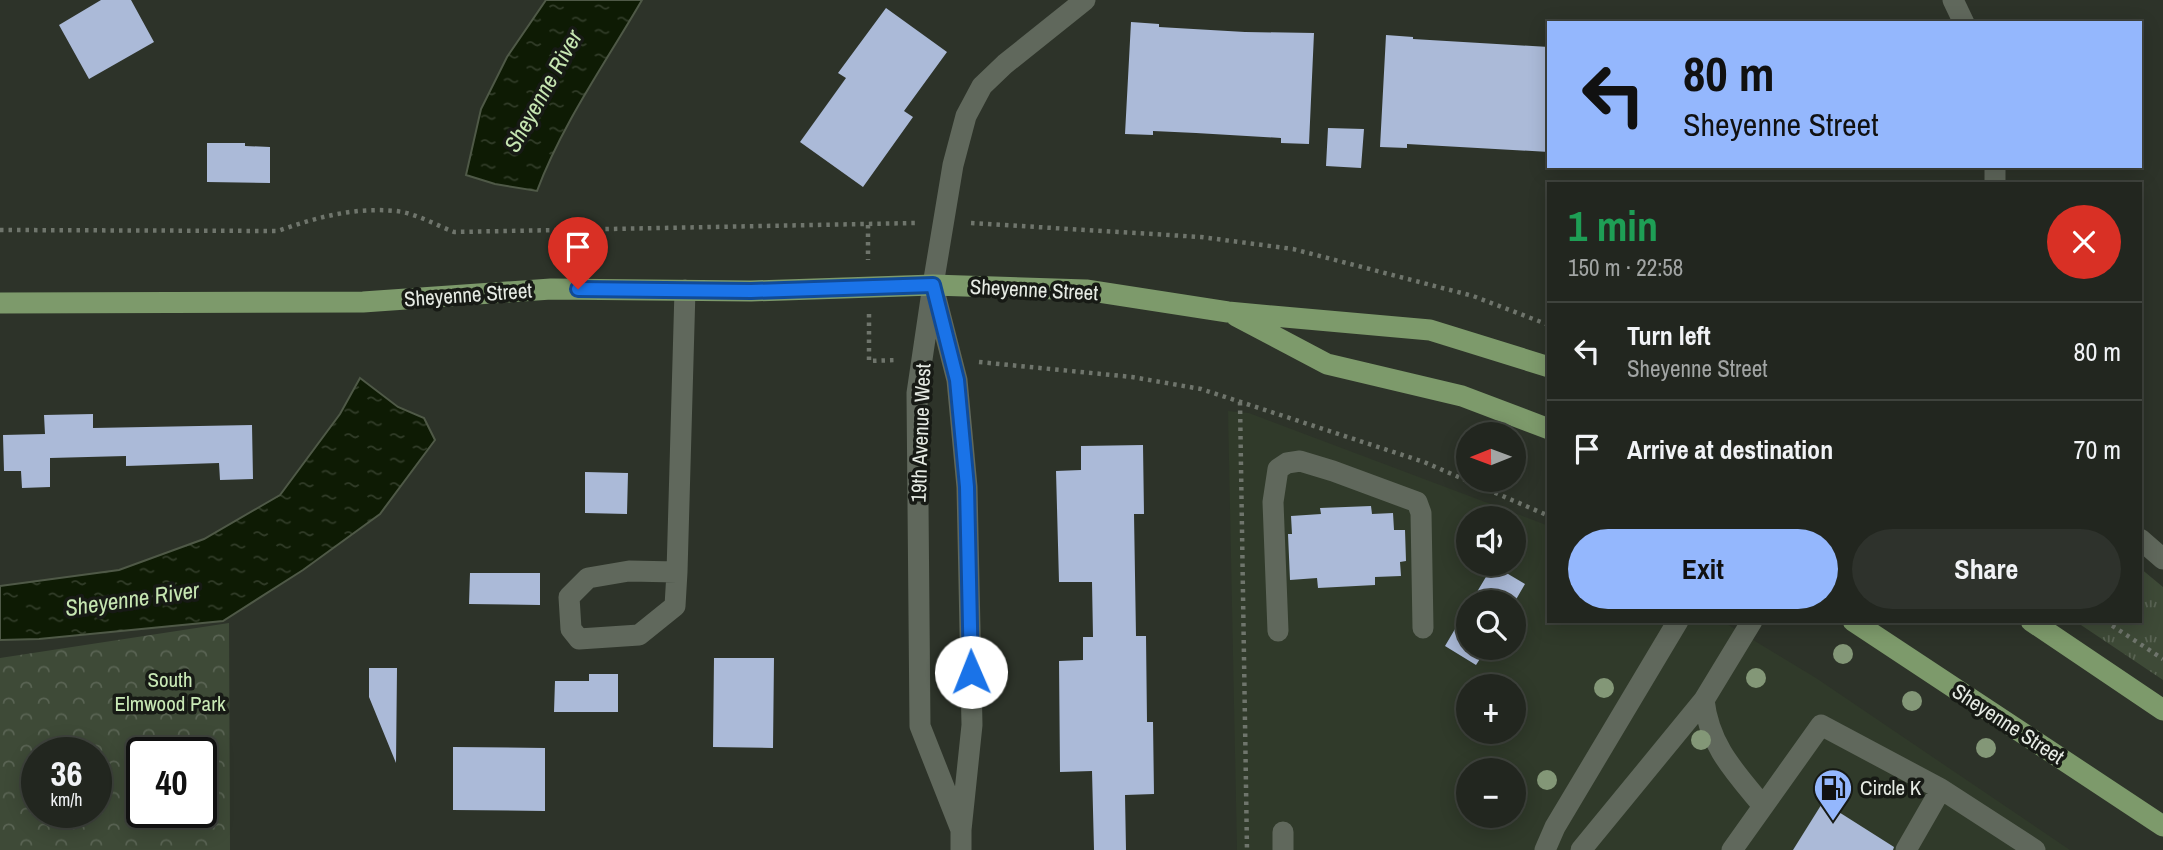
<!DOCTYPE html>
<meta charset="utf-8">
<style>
:root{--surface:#22261f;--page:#2e322c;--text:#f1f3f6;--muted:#a2a5a4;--line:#3f433d;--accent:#94b7fd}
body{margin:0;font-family:"Archivo Narrow",sans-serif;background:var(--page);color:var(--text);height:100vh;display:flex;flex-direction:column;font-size:26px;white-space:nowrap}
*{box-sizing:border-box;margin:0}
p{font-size:23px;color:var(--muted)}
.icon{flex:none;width:38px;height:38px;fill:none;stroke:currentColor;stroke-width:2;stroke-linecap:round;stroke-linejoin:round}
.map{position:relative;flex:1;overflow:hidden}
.drawer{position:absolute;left:1547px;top:182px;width:595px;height:441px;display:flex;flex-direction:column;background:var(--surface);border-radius:0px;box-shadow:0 4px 18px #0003,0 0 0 2px var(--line)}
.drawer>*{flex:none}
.hud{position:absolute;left:1547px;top:21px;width:595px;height:147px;border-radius:0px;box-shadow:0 4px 18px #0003,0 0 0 2px var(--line);background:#94b7fd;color:#111;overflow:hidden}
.needle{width:46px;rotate:269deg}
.fabs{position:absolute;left:1456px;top:422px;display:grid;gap:14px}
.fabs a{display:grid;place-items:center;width:70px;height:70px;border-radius:50%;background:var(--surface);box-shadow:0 4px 18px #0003,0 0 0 2px var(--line);font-size:35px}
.speed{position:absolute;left:21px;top:737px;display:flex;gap:14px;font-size:35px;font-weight:700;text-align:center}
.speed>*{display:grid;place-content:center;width:91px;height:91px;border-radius:50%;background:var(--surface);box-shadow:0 4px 18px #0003,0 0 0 2px var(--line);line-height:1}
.speed small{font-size:18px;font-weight:400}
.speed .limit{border:4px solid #111;border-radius:10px;background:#fff;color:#111}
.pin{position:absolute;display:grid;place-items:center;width:60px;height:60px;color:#fff;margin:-72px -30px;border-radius:50% 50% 50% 0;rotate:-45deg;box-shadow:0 0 7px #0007}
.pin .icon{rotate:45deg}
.me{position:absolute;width:77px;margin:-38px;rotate:359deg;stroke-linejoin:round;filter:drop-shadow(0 0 5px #0008)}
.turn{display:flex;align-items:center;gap:24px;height:147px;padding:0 21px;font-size:32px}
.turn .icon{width:91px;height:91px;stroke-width:2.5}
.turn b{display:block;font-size:49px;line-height:60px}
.round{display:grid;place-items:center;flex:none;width:74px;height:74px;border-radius:37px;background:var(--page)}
.headline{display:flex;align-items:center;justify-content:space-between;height:119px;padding:0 21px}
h1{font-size:42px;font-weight:700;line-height:52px;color:#1e9e55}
.cta{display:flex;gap:14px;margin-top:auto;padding:14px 21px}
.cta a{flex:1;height:80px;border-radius:42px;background:var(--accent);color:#111;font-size:28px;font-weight:700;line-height:80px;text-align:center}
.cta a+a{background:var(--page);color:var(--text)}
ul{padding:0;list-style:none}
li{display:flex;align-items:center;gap:21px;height:98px;padding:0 21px;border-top:2px solid var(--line)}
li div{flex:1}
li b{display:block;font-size:26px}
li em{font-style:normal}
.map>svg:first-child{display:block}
.built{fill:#303a2a;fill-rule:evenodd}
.grass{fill:url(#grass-tufts)}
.park{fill:url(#park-crowns);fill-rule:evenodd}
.water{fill:url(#water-ripples);stroke:#4f5947;stroke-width:2}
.building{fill:#abbad8}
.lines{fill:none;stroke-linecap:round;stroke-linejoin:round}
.path{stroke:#6f756c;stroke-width:4.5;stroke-dasharray:3.5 5;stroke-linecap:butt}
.minor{stroke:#60685c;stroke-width:21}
.major{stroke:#7d9a6b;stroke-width:21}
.tree{fill:#839777}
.route-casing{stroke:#114b97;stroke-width:18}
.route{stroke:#1a73e8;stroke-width:12}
.labels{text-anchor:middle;stroke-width:7;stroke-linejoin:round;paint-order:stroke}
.street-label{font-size:21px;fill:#e6ebe4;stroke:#171a15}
.park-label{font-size:21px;fill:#c9e9b6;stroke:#171a15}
.poi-label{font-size:21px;fill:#e6ebe4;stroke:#171a15;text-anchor:start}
.water-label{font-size:23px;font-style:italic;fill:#c6e6b2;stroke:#171a15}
</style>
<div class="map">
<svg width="2163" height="850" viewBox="0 0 2163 850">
<defs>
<pattern id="grass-tufts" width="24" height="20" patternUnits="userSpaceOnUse" patternTransform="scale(1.75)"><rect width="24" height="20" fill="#3e4a37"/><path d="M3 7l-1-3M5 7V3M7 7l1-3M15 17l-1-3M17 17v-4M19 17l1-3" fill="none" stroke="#5a6454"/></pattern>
<pattern id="park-crowns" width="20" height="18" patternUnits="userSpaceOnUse" patternTransform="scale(1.75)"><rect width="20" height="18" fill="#3e4a37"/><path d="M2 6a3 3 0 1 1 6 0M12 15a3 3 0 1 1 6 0" fill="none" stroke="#5a6454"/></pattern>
<pattern id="water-ripples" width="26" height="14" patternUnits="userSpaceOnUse" patternTransform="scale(1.75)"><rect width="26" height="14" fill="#0e1b04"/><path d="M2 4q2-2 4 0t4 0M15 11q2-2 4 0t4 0" fill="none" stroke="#313c28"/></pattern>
</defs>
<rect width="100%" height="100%" fill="#2d3329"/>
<path class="built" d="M1228,411L1249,413L1549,526V621H1722L1816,678L2070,850H1237ZM1468,518H1514V564H1468ZM1468,602H1514V648H1468ZM1468,686H1514V732H1468ZM1468,770H1514V816H1468Z"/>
<path class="grass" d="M2140,568L2163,587V680L2075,621H2140Z"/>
<path class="park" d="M229,623L230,850H0V658ZM37,752H96V812H37ZM201,752V812H142V752Z"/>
<path class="water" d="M546,0H642C606,62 562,124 537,191L495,184L466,175L481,109L507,57Z
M360,378L398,407L424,418L435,440L380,514L303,570L223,621L39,639L0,640V586L119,570L204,539L280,495L340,414Z"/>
<path class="building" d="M101,0H131L154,42L89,79L59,25Z
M886,8L947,52L904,111L913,117L863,187L800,142L846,78L838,73Z
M1131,22L1159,24V27L1245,32L1314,33L1309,144L1281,143V138L1196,133L1153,131V135L1125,134Z
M1386,35L1413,37V39L1549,47V152L1407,144V148L1380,147Z
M1328,128L1364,129L1361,168L1326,166Z
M207,143H245V146L270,147V183L207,182Z
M93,414V428L252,425L253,479L220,480L219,463L126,466V456L50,458V487L22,488L21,471H4L3,435L45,434L44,415Z
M1143,445L1144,514H1134L1136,636H1146L1147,722H1153L1154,794L1125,795L1126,850H1094L1092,771L1060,772L1059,661L1083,660V637H1093L1092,582H1059L1056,471L1081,470V446Z
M585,472L628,473L627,514L585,513Z
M1371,506L1372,514L1393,513L1394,530H1405L1406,561L1400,562L1401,576L1375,577V585L1318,588L1317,578L1290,580L1288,534H1292L1291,516L1321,514L1320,508Z
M1493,565L1525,584L1514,603L1471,602Z
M470,573H540V605L469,604Z
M1468,607V648H1487L1476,665L1445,646Z
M714,658H774L773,748L713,747Z
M369,668H397L396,763L369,697Z
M589,674H618V712H554L555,681H589Z
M453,747L545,748V811L453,810Z
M1823,802L1894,847L1893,850H1793Z"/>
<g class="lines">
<path class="path" d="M971,223L1201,237L1293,249L1473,296L1549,325
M868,225V260
M0,230L278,231C317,217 355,207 396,211C415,213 436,225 454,232L917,223
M869,314V361L897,360
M979,362L1132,377L1201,389L1424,462L1549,516
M1240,402L1247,850
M2105,621L2163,659"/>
<path class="minor" d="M1953,0L1964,23
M1995,166V184
M935,294L957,380L967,487L972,725L961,830V850
M2140,539L2163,559
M677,572L629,571L588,578L569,597L571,629L579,639L639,635L675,606L677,572L685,290
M1278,631L1273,502L1278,469L1287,463L1300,461L1333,471L1417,502L1421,513L1423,628
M1704,700C1709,746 1735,772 1763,806
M1941,789L2035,850
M961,830L920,726L917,393L933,285L953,165L966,116L982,86L1005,64L1085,0
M1283,832V850
M1545,850L1555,827L1678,621
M1581,850L1704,700L1752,621
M1732,850L1821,725L1941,789L1906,850"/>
<path class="major" d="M0,303L363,302L551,289L751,291L933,285L1086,290L1228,312L1430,330L1549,367
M1236,316L1327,364L1462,396L1549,429
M1853,621L2163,826
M2031,621L2163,710"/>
</g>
<g class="tree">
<circle cx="1843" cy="654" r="10"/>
<circle cx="1756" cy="678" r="10"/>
<circle cx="1604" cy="688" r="10"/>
<circle cx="1912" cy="701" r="10"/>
<circle cx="1701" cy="740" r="10"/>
<circle cx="1986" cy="748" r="10"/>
<circle cx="1547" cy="780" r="10"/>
</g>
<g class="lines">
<g class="route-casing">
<path id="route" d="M578,289L751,291L933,285L957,380L967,487L971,672"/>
</g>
<use href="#route" class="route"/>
</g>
<defs>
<g id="fuel-pin" transform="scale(2.0125)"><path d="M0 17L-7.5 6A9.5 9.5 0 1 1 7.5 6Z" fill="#94b7fd" stroke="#171a15"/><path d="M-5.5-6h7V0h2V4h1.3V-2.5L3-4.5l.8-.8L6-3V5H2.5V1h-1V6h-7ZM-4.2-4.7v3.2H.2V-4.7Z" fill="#111"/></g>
</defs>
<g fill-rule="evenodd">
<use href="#fuel-pin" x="1833" y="788"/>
</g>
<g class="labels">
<g class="street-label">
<text transform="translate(1034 290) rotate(3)" y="7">Sheyenne Street</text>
<text transform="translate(468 295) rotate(-4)" y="7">Sheyenne Street</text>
<text transform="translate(921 433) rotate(-88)" y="7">19th Avenue West</text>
<text transform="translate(2008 724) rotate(33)" y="7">Sheyenne Street</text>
</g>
<g class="park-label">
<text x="170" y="687">South<tspan x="170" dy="24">Elmwood Park</tspan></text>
</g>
<g class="poi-label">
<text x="1860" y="795">Circle K</text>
</g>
<g class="water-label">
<text transform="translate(543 91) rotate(-61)" y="8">Sheyenne River</text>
<text transform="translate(132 599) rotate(-8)" y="8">Sheyenne River</text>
</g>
</g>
</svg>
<div class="fabs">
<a><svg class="needle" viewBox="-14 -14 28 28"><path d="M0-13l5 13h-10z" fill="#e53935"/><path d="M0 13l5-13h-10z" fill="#a2a5a4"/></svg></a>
<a><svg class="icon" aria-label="sound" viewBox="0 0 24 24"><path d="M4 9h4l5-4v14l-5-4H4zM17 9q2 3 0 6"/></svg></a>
<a><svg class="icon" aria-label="search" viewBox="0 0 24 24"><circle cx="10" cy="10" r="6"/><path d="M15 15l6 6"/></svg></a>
<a>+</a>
<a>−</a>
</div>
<div class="speed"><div>36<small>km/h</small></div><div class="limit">40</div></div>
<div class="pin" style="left:578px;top:289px;background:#d93025"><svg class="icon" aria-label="arrive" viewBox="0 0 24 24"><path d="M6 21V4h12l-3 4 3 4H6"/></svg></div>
<svg class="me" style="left:971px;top:672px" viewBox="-20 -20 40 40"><circle r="19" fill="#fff"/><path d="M0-13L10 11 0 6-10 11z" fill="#1a73e8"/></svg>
<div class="hud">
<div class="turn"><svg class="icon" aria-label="left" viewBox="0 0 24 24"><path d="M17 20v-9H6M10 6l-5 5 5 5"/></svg><div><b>80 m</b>Sheyenne Street</div></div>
</div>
<section class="drawer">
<div class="headline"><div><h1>1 min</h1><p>150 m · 22:58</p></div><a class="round" style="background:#d93025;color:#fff"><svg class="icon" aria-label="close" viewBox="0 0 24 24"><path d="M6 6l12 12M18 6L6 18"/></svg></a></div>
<ul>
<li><svg class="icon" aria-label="left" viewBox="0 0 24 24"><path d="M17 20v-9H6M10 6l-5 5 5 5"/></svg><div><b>Turn left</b><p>Sheyenne Street</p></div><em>80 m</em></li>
<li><svg class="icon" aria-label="arrive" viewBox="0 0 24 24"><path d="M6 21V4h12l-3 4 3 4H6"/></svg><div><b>Arrive at destination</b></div><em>70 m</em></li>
</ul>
<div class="cta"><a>Exit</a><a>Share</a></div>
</section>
</div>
